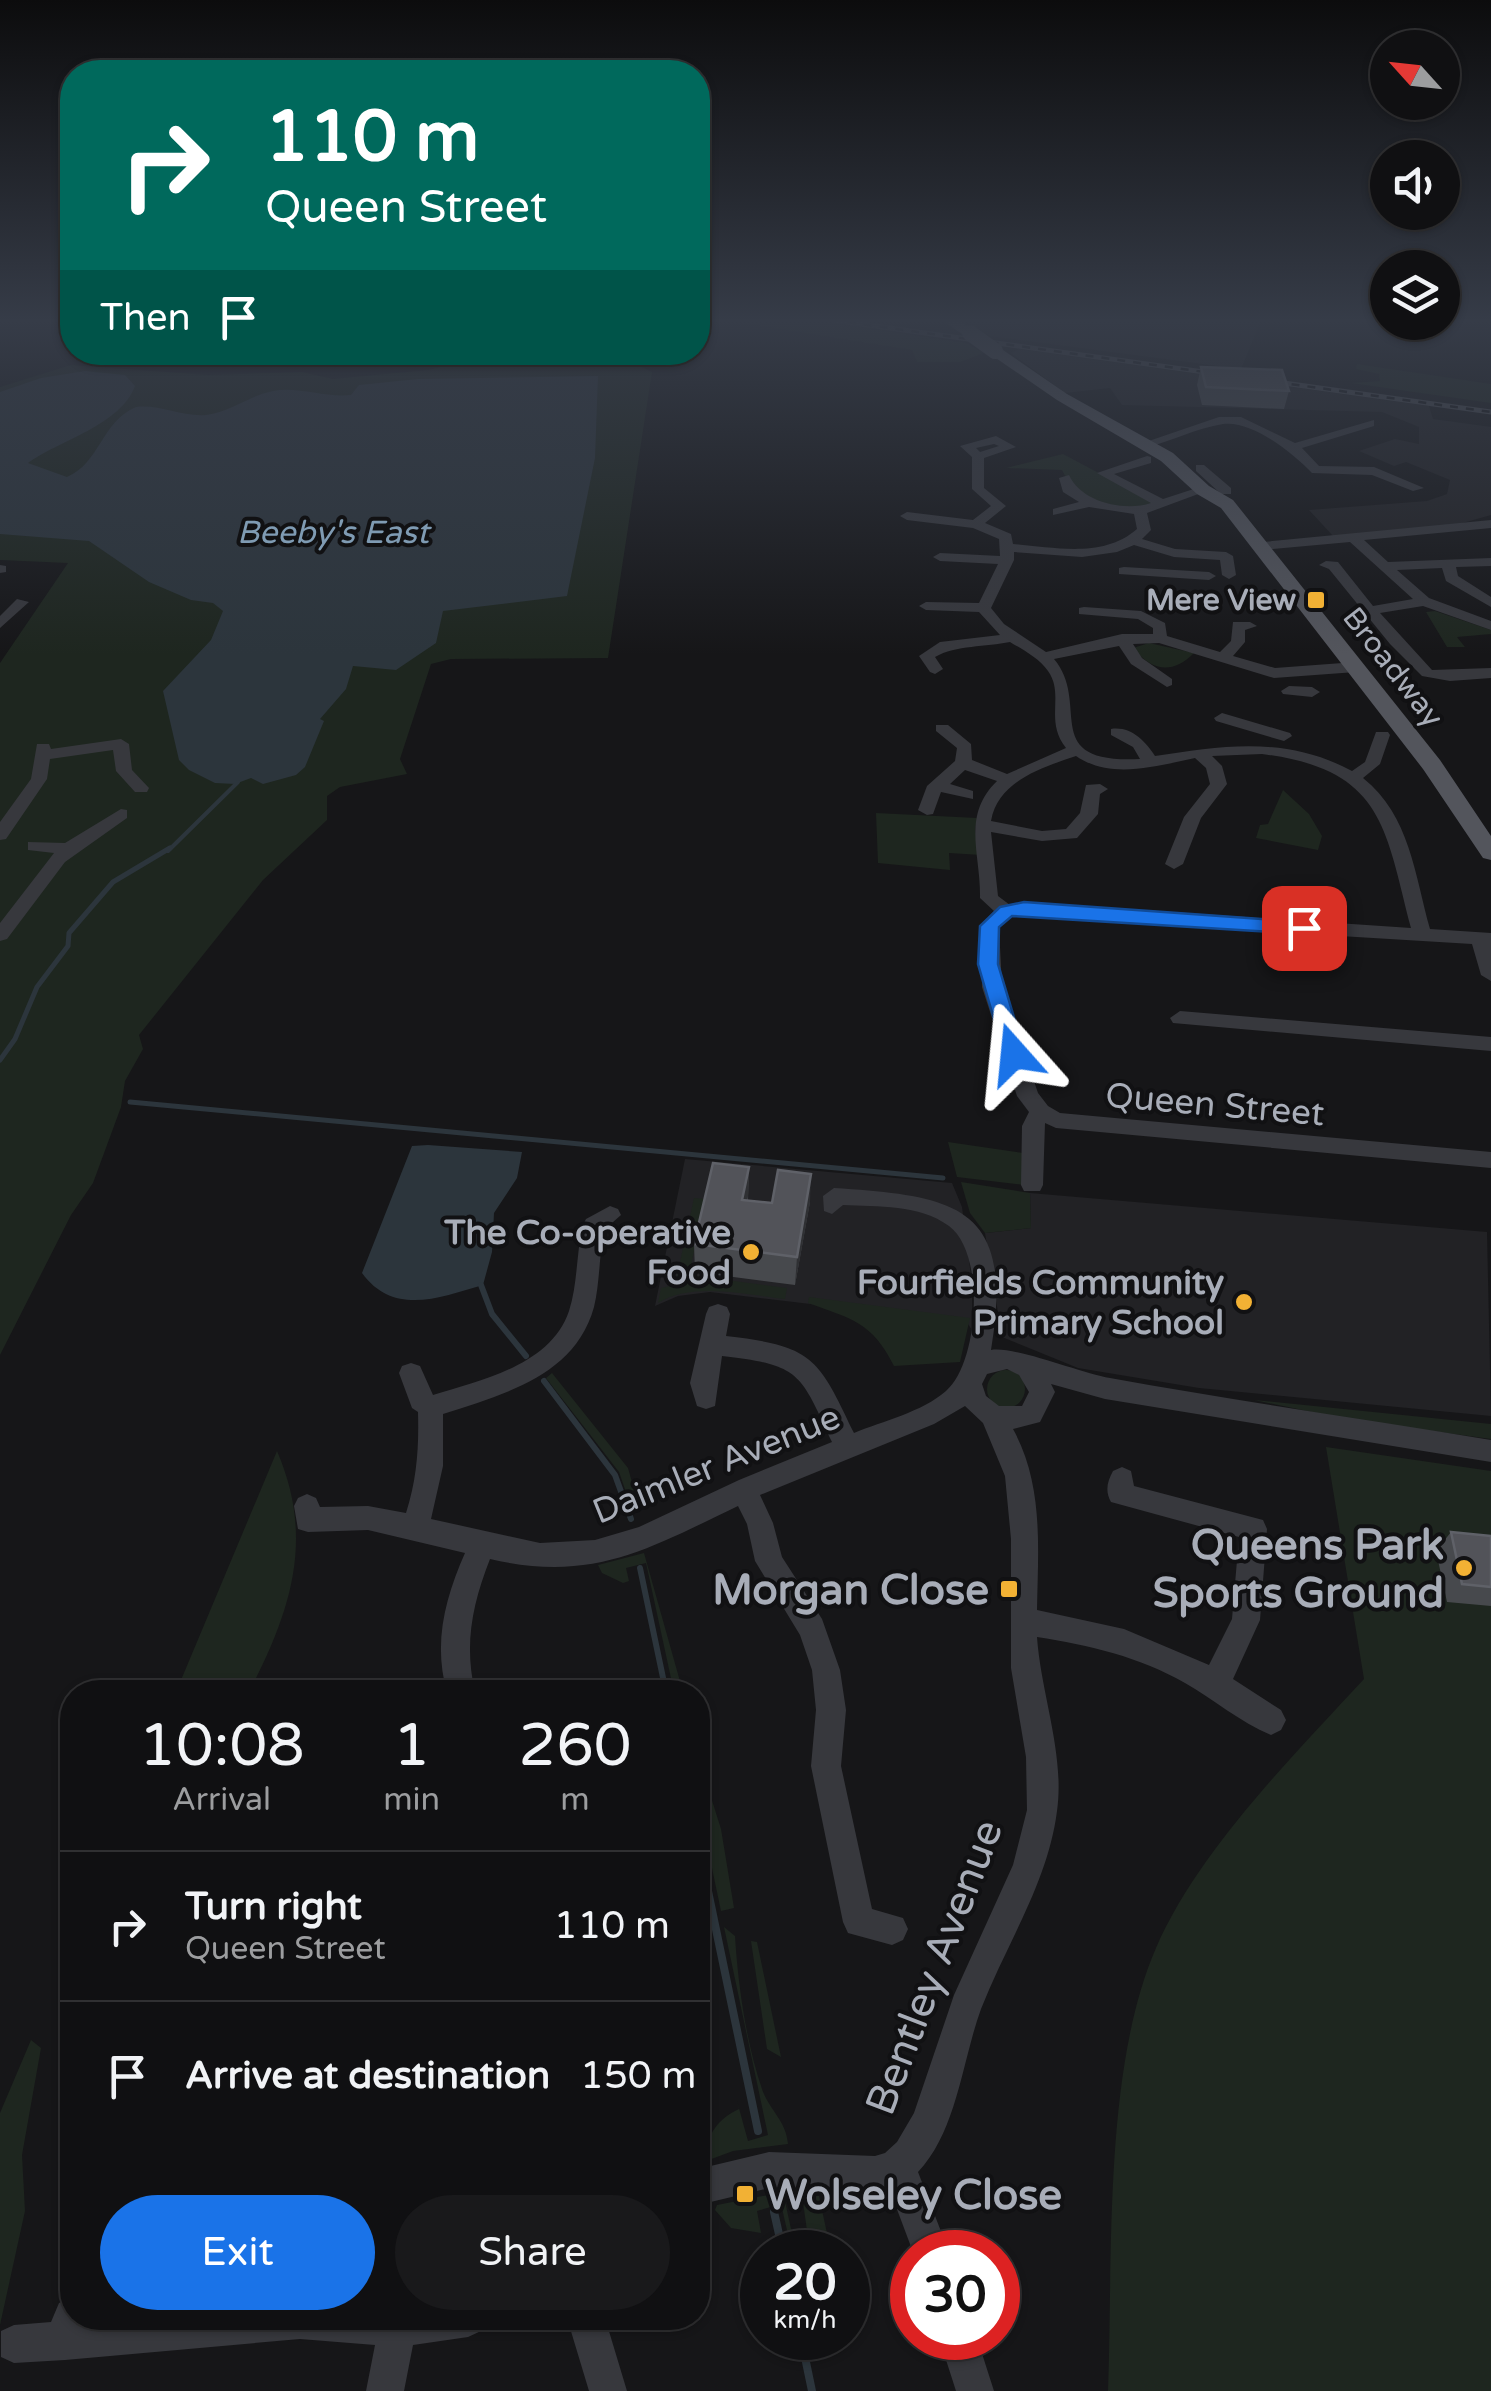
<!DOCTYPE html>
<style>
:root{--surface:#101012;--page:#19191b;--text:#f1f3f6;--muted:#9c9d9f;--line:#303032;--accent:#1a73e8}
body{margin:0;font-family:"Varela Round",sans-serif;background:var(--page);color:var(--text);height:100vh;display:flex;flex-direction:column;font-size:38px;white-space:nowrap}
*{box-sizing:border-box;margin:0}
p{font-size:32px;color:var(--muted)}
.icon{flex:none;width:55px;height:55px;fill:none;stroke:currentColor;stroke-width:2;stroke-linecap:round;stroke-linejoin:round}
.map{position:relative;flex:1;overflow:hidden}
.side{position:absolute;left:60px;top:1680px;width:650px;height:650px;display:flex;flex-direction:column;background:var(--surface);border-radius:40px;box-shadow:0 2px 8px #0004,0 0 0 2px var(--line)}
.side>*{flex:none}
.guide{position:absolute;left:60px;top:60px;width:650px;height:305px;border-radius:40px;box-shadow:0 2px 8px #0004,0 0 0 2px var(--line);background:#00695c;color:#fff;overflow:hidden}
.needle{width:65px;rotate:297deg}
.buttons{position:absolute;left:1370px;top:30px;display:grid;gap:20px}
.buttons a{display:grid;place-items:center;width:90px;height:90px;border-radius:50%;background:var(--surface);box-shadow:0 2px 8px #0004,0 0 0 2px var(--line);font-size:50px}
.speed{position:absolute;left:740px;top:2230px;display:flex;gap:20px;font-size:50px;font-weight:700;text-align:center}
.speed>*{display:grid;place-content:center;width:130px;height:130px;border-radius:50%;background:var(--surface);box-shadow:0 2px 8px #0004,0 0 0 2px var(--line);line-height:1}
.speed small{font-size:25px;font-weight:400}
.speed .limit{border:15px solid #d22;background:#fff;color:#111}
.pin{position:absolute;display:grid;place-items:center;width:85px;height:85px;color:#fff;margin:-42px;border-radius:20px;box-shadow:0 5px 15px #0006}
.me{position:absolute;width:110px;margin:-55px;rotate:342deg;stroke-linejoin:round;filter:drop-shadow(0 0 8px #0008)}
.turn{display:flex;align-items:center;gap:35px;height:210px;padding:0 40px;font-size:45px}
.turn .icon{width:130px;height:130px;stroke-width:2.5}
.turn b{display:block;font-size:70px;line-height:85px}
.then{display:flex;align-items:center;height:95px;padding:0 40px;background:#0003;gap:20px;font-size:38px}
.eta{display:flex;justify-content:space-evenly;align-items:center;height:170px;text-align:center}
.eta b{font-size:60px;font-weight:600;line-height:70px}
.button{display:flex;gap:20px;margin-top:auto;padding:20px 40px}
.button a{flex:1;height:115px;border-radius:60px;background:var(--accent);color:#fff;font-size:40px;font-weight:600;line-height:115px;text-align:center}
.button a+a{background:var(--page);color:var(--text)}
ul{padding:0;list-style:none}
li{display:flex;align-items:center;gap:30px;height:150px;padding:0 40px;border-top:2px solid var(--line)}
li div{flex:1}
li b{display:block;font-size:38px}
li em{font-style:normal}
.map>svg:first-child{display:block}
.built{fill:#222225}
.green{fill:#1e261f}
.water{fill:#2c353c}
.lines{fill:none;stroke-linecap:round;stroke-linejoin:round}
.stream-far3{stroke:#2c353c;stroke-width:4}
.stream-far2{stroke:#2c353c;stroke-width:5}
.stream-far1{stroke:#2c353c;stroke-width:6}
.stream{stroke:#2c353c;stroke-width:8}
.minor{fill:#37383d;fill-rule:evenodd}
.major{fill:#53555c;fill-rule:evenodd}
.rail-casing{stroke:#4a4c52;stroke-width:5}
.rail{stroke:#111113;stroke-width:2.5;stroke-dasharray:8;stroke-linecap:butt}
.major-bridge{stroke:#53555c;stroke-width:16}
.wall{fill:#47494d}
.shaded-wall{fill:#2f3033}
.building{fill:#525359;stroke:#5f6168;stroke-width:2.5}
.route{fill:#1a73e8;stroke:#114b97;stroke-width:2.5}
.poi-dot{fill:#f2b134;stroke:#111113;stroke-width:4}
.labels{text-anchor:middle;stroke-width:8;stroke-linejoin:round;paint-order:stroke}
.far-poi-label{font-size:30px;font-weight:bold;fill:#a8adb8;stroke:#111113;text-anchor:end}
.far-street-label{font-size:30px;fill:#a8adb8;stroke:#111113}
.far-water-label{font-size:32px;font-style:italic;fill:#7f9bb3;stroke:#111113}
.street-label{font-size:35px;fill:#a8adb8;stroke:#111113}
.poi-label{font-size:35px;font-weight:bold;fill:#a8adb8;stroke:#111113;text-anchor:end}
.near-poi-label{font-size:42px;font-weight:bold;fill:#a8adb8;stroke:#111113;text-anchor:end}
.near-street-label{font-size:42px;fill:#a8adb8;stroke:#111113}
</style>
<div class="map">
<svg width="1491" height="2391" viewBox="0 0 1491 2391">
<rect width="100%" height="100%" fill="#161618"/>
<path class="built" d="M962,320H1261L1241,369L989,336Z
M1019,349L1429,406L1433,419L1491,427V515L1459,524L1333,536L1309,510L1427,501L1447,494L1450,480L1406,462L1394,466L1359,451L1395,439L1419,444V427L1382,412L1122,405L1110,388L1065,393L1011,353Z
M685,1159L952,1183L962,1207L972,1283V1330L968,1324L945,1320L710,1292L678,1296L655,1306Z
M1030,1193L1487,1232L1491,1416L1199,1388L1078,1368L1002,1337L985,1233L1031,1228Z"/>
<path class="green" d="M725,320H810L966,343L984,353L960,362H917L912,350Z
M502,352L613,353L652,372L608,658L451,659L431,664L400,759L407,774L340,787L327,796V820L263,880L139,1035L143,1049L125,1081L121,1107L93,1183L71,1215L0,1355V663L68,563L0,560V387L71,365L208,375L302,372L333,379L428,370Z
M1357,364L1491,384V403L1351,383L1380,381L1379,374L1356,369Z
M1063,454L1157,504C1123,513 1078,505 1062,470L1006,468Z
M1435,611L1491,630V634L1457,637L1465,647H1447L1426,612Z
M1149,643L1194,653C1172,675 1152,671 1133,648Z
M1283,790L1309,814L1322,836L1318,850L1256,838L1260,825L1268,824Z
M876,813L977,818L975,830L981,855L949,853L950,870L878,863Z
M948,1142L1023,1153L1025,1185L957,1177Z
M961,1182L1030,1193L1031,1228L985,1233L970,1213Z
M694,1198L705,1199L689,1275L787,1288L785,1299C748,1295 692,1281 658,1303L661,1288L675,1285Z
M809,1297L970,1318L960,1362L894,1366C872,1322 852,1319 808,1303Z
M987 1389a19 19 0 1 1 38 0a19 19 0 1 1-38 0Z
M552,1373L628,1468L635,1493L627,1495L619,1472L546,1378Z
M1254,1400L1491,1424V1439L1350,1420Z
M1326,1447L1491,1471V2391H1108C1113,2258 1103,2070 1156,1948C1198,1851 1293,1756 1364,1679Z
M277,1451C315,1539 291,1611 249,1692H176Z
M644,1553L683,1692H674L646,1563L626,1568L629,1581L623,1583L602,1573L598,1565Z
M698,1756L721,1829L734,1908L721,1911L698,1802Z
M724,1927L735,1936C738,1985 746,2042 762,2089C769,2110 786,2120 788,2144L733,2151L706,2161L702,2157C709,2134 717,2119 739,2109L737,2101L748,2141L768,2135Z
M751,1941L757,1942L781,2057L767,2049Z
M31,2040L41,2048L22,2155L25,2211L0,2325V2113Z
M783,2192L796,2252H792L781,2204L757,2211L761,2233L731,2228L715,2210L717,2205Z
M802,2195L819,2196L831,2252H810Z"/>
<path class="water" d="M85,371L125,375L135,386C121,425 58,441 28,463L67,477C100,463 101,422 136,407C159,404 182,417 206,415C231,412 248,396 273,391C298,386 325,398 351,395L359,385L418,379L598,376L595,458L567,596L443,611L436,643L396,670L353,666L346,689L320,719L324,721L305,767L296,775L263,784L251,778L235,784L215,783L189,770L179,760L163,691L211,640L223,611L213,603L191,600L149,582L89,541L0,534V392L41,378Z
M428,1145L522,1152L517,1178L494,1213L492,1252L483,1285C441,1297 394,1317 362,1273L412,1146Z"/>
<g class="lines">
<path class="stream-far3" d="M168,851L238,782"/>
<path class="stream-far2" d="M0,1060L15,1039L37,987L68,946L69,933L113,882L170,848
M130,1102L943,1178"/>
<path class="stream-far1" d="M481,1285L492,1314L526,1356
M544,1381L615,1475L631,1519
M640,1568L666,1692"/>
<path class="stream" d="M698,1843L758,2131
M774,2212L783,2252
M801,2338L812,2391"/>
<path class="minor" d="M1219,417H1241L1295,443L1374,420V426L1302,448L1319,466L1374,467L1424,488L1413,491L1372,475L1312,473C1293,453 1252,420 1223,424C1197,428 1171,441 1146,448L1140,444Z
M996,436L1016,447L984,458V488L1006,506L985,523L1011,534L1013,544C1054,547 1103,559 1137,529L1134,514L1089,507L1053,515V509L1079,502L1063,492L1059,478L1069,475C1081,502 1124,512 1151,503L1097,473L1147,456L1151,457V463L1114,474L1163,499L1203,486L1209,490L1147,513L1151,530L1142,539L1175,549L1226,552L1233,556L1236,575L1229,579L1222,575L1220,560L1174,557L1134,545L1117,552L1082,557L1014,552V560L991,608L1004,624L1046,652L1122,634H1153V628L1138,619L1079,614V608L1084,607L1141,611L1165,623L1167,636L1220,652L1231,641L1233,622H1250L1257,626L1245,630V642L1233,656L1275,668L1356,662L1364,667L1356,672L1274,678L1159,643L1133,644L1142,658L1172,679V685L1167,687L1131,664L1119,646L1054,659C1092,704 1037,764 1140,759L1133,747L1111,735V729C1131,726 1145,741 1155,756C1225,745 1287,736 1352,771L1365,762L1376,732H1388L1390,735L1380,764L1363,778C1410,815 1415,876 1430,929L1491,933V981L1481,975L1472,944L1012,916L999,927L1002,987L1038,1093L1048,1106L1060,1113L1491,1152V1168L1056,1128L1045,1123L1043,1185L1040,1191H1024L1021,1185L1022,1126L1029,1112L1017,1096L982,987L981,925L994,911L980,898C981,854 961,816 997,781L965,770L950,784L973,791V799L941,792L933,814L927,815L918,810L927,786L955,761L957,748L936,731V725H948L971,744L972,760L1007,774L1066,748C1044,720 1065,695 1048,671C1039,658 1023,650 1010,642C986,647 956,645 935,657L943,669L935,674L930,672L919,656L940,642L1000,635L979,612L926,610L919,606L926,602L979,603L998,564L940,561L933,557L940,553L1000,556L999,539L973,528L907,520L900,516L907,512L973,520L991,506L972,489V457L960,446ZM994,444L999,446L980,452L976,448ZM1262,754C1383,769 1385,827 1411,928L1024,902L1010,905L998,896L991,832L1042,841L1077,838L1098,814L1100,794L1108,789L1100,784L1086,785L1080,813L1066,829L1042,831L991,821C998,781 1041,768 1076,756C1111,780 1156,766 1195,758L1206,768L1210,784L1184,817L1165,864L1174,869L1183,864L1201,818L1227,784L1222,766L1212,756Z
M1196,465H1204L1231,488V494H1221L1196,471Z
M1491,520V528L1364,540L1388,562L1491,558V566L1456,567L1458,576L1491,597V607L1446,581L1442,568L1397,570L1429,598L1491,621V630L1423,606L1380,613L1432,670L1491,668V678L1450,681L1422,676L1390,644L1329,569L1319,565L1326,561L1338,562L1373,606L1413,599L1350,542L1263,550L1256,546L1263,542Z
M0,565L6,566V572L0,573Z
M1124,567L1209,572L1216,576L1209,580L1119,574V568Z
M17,599L29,602L0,628V616Z
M1289,686L1312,687L1320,692L1312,697L1283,694L1281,691Z
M1222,713L1290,733L1292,736L1284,741L1216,721L1214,718Z
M121,739L129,744L132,770L149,788L147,792H135L116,771L113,750L50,759L47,779L6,839L0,840V822L31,779L37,744H49L51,749Z
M121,809L127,810V818L65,862L7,939L0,941V923L54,853L28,850V842L65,843Z
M1180,1011L1491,1037V1051L1173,1023L1170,1018Z
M834,1188C958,1196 1015,1206 991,1350C1016,1346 1080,1373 1110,1378C1237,1401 1364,1419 1491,1440V1462L1105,1399L1051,1384L1055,1392L1040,1422L1013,1429C1044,1485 1038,1549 1037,1610L1124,1629L1209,1665L1232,1619L1239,1537L1111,1502C1105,1491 1107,1482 1113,1471L1122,1467L1131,1471L1134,1486L1263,1520L1267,1529L1260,1620L1233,1679L1281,1710L1286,1720L1281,1730L1271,1735C1240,1722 1213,1699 1185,1683C1140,1657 1089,1645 1037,1637C1041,1694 1065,1754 1057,1811C1048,1882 1007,1943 981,2009C962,2061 957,2131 918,2172L949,2252H913L889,2188L861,2192L769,2188L698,2205V2169L769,2152L875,2156L885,2153L897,2142L914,2113L954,1995L1013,1865L1027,1810L1026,1757L1011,1668V1539L1005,1476L983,1423L965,1406L934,1424L760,1495L773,1523L782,1557L822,1619L840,1670L846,1710L841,1766L872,1909L903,1918L908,1929L903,1940L892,1945L848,1933L843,1922L811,1766L816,1710L812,1670L800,1635L755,1561L747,1524L738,1506C648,1549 593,1583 490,1559C472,1605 464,1645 475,1692H447C433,1644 445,1598 465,1553L368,1530L308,1532L298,1529L294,1506L298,1498L307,1494L316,1498L320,1507L368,1506L406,1513C417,1479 419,1447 418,1412L412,1408L399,1373L402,1366L411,1363L420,1366L433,1395C482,1380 551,1365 569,1311C578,1283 576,1253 583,1225L586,1219L610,1206L618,1209L621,1215L604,1230C599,1255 600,1282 594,1307C575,1376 504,1394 443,1414V1466L431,1519L540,1543L595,1540L639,1527L739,1480L832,1442C800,1372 800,1365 722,1356L715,1406L706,1409L697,1406L690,1383L706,1314L709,1307L718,1304L727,1307L730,1314L726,1336C813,1346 818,1357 854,1433C883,1421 922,1412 946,1391C979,1363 986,1253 949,1226C919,1204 878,1207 843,1205L832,1214L824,1211L823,1196ZM1007,1369L1019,1375L1029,1392L1022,1406H999L986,1396L982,1384L987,1374Z
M72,2297V2318L90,2319L487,2318L481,2331L468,2337L413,2345L404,2391H366L375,2345L300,2339L65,2360L14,2363L1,2357V2331L14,2325L51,2322L59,2303Z
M567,2318H605L627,2391H589Z
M939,2338H977L994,2391H956Z"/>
<path class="major" d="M942,320H959L977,333L965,336Z
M990,348H1000L1067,394L1173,453L1209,486L1233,500L1440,760L1491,836V860L1483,858L1423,769L1221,508L1197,494L1161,461L1057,400L990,354Z"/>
<g class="rail-casing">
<path id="rail" d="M832,320L1491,412"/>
</g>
<use href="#rail" class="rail"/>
<path class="major-bridge" d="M970,333L995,351"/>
</g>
<path class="wall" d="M1201,367L1289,391L1284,409L1202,405L1197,385Z
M749,1167L748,1200L772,1203L810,1202L795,1285L695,1272L694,1244Z
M1451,1532L1491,1536V1606L1447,1602L1436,1551Z"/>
<path class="shaded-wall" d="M749,1167L748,1196L742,1228V1200Z
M811,1174L810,1202L795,1285L797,1257Z"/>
<path class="building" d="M1201,367L1282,370L1289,391L1206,387Z
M713,1163L749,1167L742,1200L772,1203L778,1170L811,1174L797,1257L694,1244Z
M1451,1532L1491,1536V1587L1462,1584Z"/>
<linearGradient id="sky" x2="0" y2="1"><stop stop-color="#0c0c0d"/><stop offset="0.49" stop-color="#363c48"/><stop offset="1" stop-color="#363c48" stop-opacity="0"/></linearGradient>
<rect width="1491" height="655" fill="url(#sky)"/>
<path class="route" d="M1024,902L1304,922L1313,928L1304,934L1012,916L999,927L998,964L1025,1054L1014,1062L1004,1054L978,964L980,926L1000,907Z"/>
<g class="poi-dot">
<rect x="1306" y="590" width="20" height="20" rx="5"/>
<circle cx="751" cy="1252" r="10"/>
<circle cx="1244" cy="1302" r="10"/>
<circle cx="1464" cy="1568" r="10"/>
<rect x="999" y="1579" width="20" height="20" rx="5"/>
<rect x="735" y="2184" width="20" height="20" rx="5"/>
</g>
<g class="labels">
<g class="far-poi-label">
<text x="1296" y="610">Mere View</text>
</g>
<g class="far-street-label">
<text transform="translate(1393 667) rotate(52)" y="10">Broadway</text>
</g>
<g class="far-water-label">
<text x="333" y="543">Beeby's East</text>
</g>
<g class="street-label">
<text transform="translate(1215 1104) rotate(5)" y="12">Queen Street</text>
<text transform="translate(716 1464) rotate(-22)" y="12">Daimler Avenue</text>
</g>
<g class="poi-label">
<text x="731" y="1244">The Co-operative<tspan x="731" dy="40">Food</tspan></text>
<text x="1224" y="1294">Fourfields Community<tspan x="1224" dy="40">Primary School</tspan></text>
</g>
<g class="near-poi-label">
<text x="1444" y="1559">Queens Park<tspan x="1444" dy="48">Sports Ground</tspan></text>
<text x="989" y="1604">Morgan Close</text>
<text x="765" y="2209" text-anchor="start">Wolseley Close</text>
</g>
<g class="near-street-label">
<text transform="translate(933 1967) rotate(-69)" y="15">Bentley Avenue</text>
</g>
</g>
</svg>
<div class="buttons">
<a><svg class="needle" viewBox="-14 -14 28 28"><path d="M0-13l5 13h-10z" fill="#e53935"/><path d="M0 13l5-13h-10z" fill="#9c9d9f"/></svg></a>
<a><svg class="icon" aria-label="sound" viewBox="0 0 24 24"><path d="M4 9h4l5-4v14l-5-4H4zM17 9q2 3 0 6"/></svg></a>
<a><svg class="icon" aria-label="layers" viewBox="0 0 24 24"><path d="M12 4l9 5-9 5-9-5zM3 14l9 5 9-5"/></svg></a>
</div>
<div class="speed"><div>20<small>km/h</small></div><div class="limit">30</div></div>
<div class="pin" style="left:1304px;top:928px;background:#d93025"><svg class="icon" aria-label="arrive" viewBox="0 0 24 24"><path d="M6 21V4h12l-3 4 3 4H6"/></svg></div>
<svg class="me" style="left:1014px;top:1054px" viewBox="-20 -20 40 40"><path d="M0-17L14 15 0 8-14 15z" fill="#1a73e8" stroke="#fff" stroke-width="4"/></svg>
<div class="guide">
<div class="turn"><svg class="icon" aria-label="right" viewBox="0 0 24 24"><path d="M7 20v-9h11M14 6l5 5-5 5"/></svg><div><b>110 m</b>Queen Street</div></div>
<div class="then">Then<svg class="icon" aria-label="arrive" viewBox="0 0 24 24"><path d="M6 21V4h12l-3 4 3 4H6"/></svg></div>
</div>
<section class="side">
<div class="eta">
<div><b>10:08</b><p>Arrival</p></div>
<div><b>1</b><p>min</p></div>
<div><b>260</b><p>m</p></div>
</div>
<ul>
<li><svg class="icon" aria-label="right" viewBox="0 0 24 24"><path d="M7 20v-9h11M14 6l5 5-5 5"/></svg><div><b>Turn right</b><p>Queen Street</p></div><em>110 m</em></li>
<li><svg class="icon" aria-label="arrive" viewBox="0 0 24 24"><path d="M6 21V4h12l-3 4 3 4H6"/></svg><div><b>Arrive at destination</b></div><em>150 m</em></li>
</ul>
<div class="button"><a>Exit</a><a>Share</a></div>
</section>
</div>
